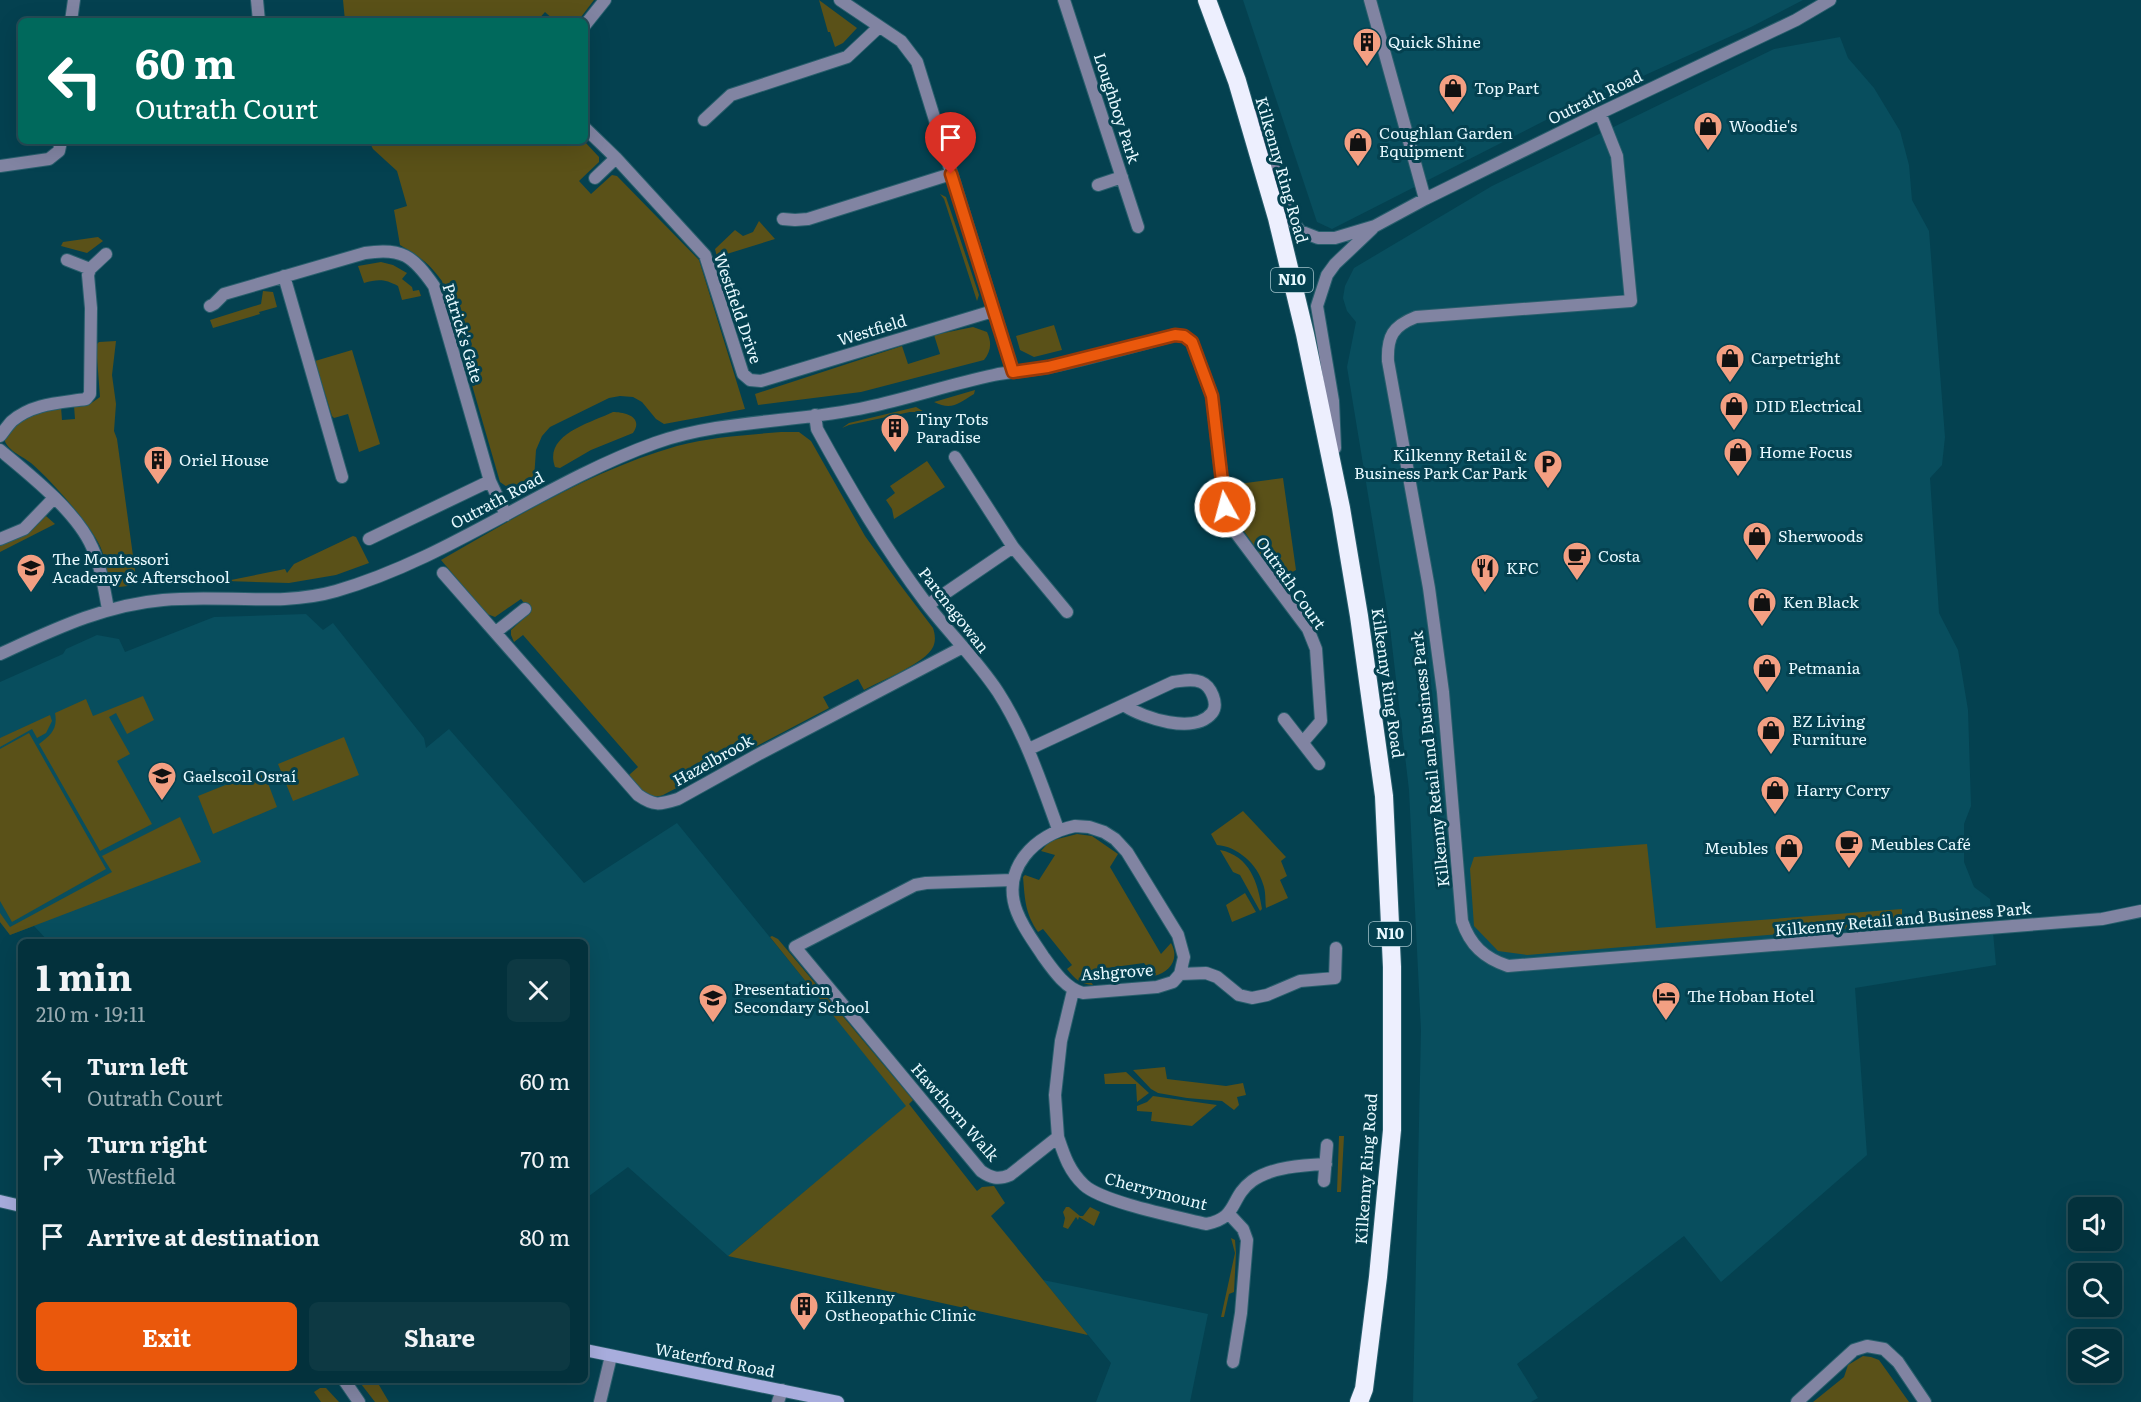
<!DOCTYPE html>
<meta charset="utf-8">
<style>
:root{--surface:#03313c;--page:#0d3943;--text:#f1f3f6;--muted:#97a9af;--line:#244c56;--accent:#ea580c}
body{margin:0;font-family:Literata,serif;background:var(--page);color:var(--text);height:100vh;display:flex;flex-direction:column;font-size:22px;white-space:nowrap}
*{box-sizing:border-box;margin:0}
p{font-size:20px;color:var(--muted)}
.icon{flex:none;width:33px;height:33px;fill:none;stroke:currentColor;stroke-width:2;stroke-linecap:round;stroke-linejoin:round}
.map{position:relative;flex:1;overflow:hidden}
.drawer{position:absolute;left:18px;top:939px;width:570px;height:444px;display:flex;flex-direction:column;background:var(--surface);border-radius:9px;box-shadow:0 6px 24px #0002,0 0 0 2px var(--line)}
.drawer>*{flex:none}
.banner{position:absolute;left:18px;top:18px;width:570px;height:126px;border-radius:9px;box-shadow:0 6px 24px #0002,0 0 0 2px var(--line);background:#00695c;color:#fff;overflow:hidden}
.fabs{position:absolute;left:2068px;top:1197px;display:grid;gap:12px}
.fabs a{display:grid;place-items:center;width:54px;height:54px;border-radius:9px;background:var(--surface);box-shadow:0 6px 24px #0002,0 0 0 2px var(--line);font-size:30px}
.pin{position:absolute;display:grid;place-items:center;width:51px;height:51px;color:#fff;margin:-62px -26px;border-radius:50% 50% 50% 0;rotate:-45deg;box-shadow:0 0 6px #0007}
.pin .icon{rotate:45deg}
.me{position:absolute;width:66px;margin:-33px;rotate:353deg;stroke-linejoin:round;filter:drop-shadow(0 0 4px #0008)}
.turn{display:flex;align-items:center;gap:21px;height:126px;padding:0 18px;font-size:27px}
.turn .icon{width:78px;height:78px;stroke-width:2.5}
.turn b{display:block;font-size:42px;line-height:51px}
.round{display:grid;place-items:center;flex:none;width:63px;height:63px;border-radius:9px;background:var(--page)}
.overview{display:flex;align-items:center;justify-content:space-between;height:102px;padding:0 18px}
h1{font-size:36px;font-weight:700;line-height:45px}
.action{display:flex;gap:12px;margin-top:auto;padding:12px 18px}
.action a{flex:1;height:69px;border-radius:9px;background:var(--accent);color:#fff;font-size:24px;font-weight:700;line-height:69px;text-align:center}
.action a+a{background:var(--page);color:var(--text)}
ul{padding:0;list-style:none}
li{display:flex;align-items:center;gap:18px;height:78px;padding:0 18px}
li div{flex:1}
li b{display:block;font-size:22px}
li em{font-style:normal}
.map>svg:first-child{display:block}
.built{fill:#084e5e}
.green{fill:#5a5118}
.lines{fill:none;stroke-linecap:round;stroke-linejoin:round}
.street-casing{stroke:#285e6c;stroke-width:14}
.secondary-casing{stroke:#285e6c;stroke-width:14}
.highway-casing{stroke:#285e6c;stroke-width:20}
.street{stroke:#8184a2;stroke-width:12}
.secondary{stroke:#a8addd;stroke-width:12}
.highway{stroke:#edeffe;stroke-width:18}
.route-casing{stroke:#983908;stroke-width:15}
.route{stroke:#ea580c;stroke-width:10}
.labels{text-anchor:middle;stroke-width:6;stroke-linejoin:round;paint-order:stroke}
.shield{fill:#044150;stroke:#a3c2ca;stroke-width:1.5}
.shield-label{font-size:15px;font-weight:bold;fill:#e7f9ff}
.poi-label{font-size:16px;fill:#e7f9ff;stroke:#044150;text-anchor:start}
.street-label{font-size:16px;fill:#e7f9ff;stroke:#044150}
</style>
<div class="map">
<svg width="2141" height="1402" viewBox="0 0 2141 1402">
<rect width="100%" height="100%" fill="#044150"/>
<path class="built" d="M1243,0H1803L1751,27L1544,121L1332,229L1317,222Z
M1840,37L1848,58L1874,88L1900,131L1909,165L1912,200L1929,231L1945,437L1942,465L1930,478L1939,613L1958,650L1968,710L1971,806L1964,824V862L1974,887L1990,899L1996,965L1855,988L1867,1155L1721,1282L1684,1236L1517,1364L1538,1398L1531,1402H1413L1421,1030L1409,790L1390,628L1347,367L1356,322L1347,311L1343,298L1345,286L1354,268L1492,186L1774,49Z
M306,614L323,630L333,623L424,738L426,748L449,729L584,883L677,823L907,1106L728,1256L628,1167L585,1199V942H49L34,926L10,935L0,922V682L63,654L66,649L97,635L119,639L125,652L214,617Z
M1043,1280L1208,1314L1190,1402H1096L1111,1363Z"/>
<path class="green" d="M343,0H594L578,21H555L545,12L537,21H345Z
M819,0L857,28L843,43L835,47L830,32H828Z
M369,141H584L599,157V162L579,181L591,194L612,175L617,176L699,260L745,409L664,424L656,419L642,402L633,397L620,396L609,398L550,427L542,436L536,450L534,479L513,491L500,482L442,281C429,263 419,256 400,245L394,210L407,206L397,171L373,149Z
M940,194L946,197L979,295L977,301L944,199Z
M759,221L775,239L717,257L715,249L735,230L743,236L753,232Z
M98,237L103,241L87,253L61,246L63,242Z
M381,262L393,265L407,273L402,279L412,287L413,291L419,290L421,296L402,300L398,286C385,279 378,279 364,283L358,266Z
M263,291L273,292L277,307L259,312L260,314L213,328L210,320L261,304Z
M1054,325L1062,350L1034,357L1020,350L1016,336Z
M973,327L987,332C992,343 991,351 984,360L861,392L758,405L755,394L902,346L908,364L940,354L934,335Z
M116,341L112,375L116,404L114,431L117,439L137,585L110,588C107,574 106,559 100,546C90,524 50,479 31,463C22,456 6,450 4,438C24,416 32,414 61,407L62,420L75,419L74,406L90,404L100,397L96,345L99,342Z
M352,350L380,444L359,452L348,414L334,418L332,416L315,361Z
M975,390L974,394C959,403 952,411 934,402Z
M916,407L926,413V420L915,412H910L849,425L842,428L849,423Z
M613,412C625,412 644,417 633,433L591,450L560,468L555,467C543,434 591,423 613,412Z
M781,432H799L811,441L865,536L898,582L933,628C935,634 936,641 933,647C926,663 880,681 864,690L858,679L823,697L829,708L751,749L745,738L711,756L717,767L663,795C646,801 639,787 629,775L638,767L523,635L514,642L511,635V630L531,612L521,599L495,617L487,614L441,560C516,517 593,470 677,446C710,437 747,435 781,432Z
M927,461L945,487L894,519L892,509L886,500L895,493L890,486Z
M1283,478L1296,570L1278,580L1237,521L1231,485Z
M42,516H46L55,524L0,552V544Z
M353,536L356,537L369,563L336,575L289,583L226,581L285,569L287,573L294,564Z
M143,696L154,720L127,734L116,713L109,717L130,754L117,761L152,824L100,851L39,744C51,735 58,729 55,713L86,699L93,716Z
M50,715L52,721L46,733L37,738L32,729L0,747V738Z
M29,733L106,869L12,922L0,901V749Z
M344,737L359,775L293,801L278,764Z
M263,770L277,807L213,834L198,796Z
M1243,811L1286,857L1281,861L1287,876L1280,880L1288,898L1266,908C1265,901 1266,891 1263,884C1258,865 1237,846 1217,845L1211,834Z
M180,817L201,862L10,935L0,922V913L10,927L112,872L102,856Z
M1077,834L1092,836L1118,854L1110,867L1161,954L1171,943C1180,959 1170,972 1154,976L1144,963L1084,971L1093,985C1080,984 1075,979 1067,969L1072,965L1043,929L1038,932C1025,913 1025,900 1023,877L1025,875L1039,880L1055,855L1041,851L1050,841Z
M1647,844L1656,928L1902,909V924L1527,955L1498,951L1474,926L1470,869L1474,857Z
M1220,850C1250,856 1258,883 1262,909L1260,911L1240,875L1233,872Z
M1245,893L1256,912L1232,922L1226,905Z
M772,936L778,939L913,1100L909,1104L977,1191L982,1187L994,1186L1005,1203L991,1216L1088,1335L728,1256L906,1106L770,937Z
M1165,1067L1167,1079L1226,1086L1243,1083L1246,1095L1237,1097L1239,1105L1234,1110L1222,1101L1187,1098L1158,1093L1151,1089L1133,1070Z
M1126,1072L1149,1093L1137,1102L1136,1084H1105L1104,1074Z
M1153,1096L1217,1105L1192,1126L1151,1121L1152,1112L1137,1111V1106L1147,1102Z
M1339,1136H1344L1341,1192H1337Z
M1066,1207H1069L1080,1216H1083L1090,1207L1100,1212L1094,1226L1079,1217L1078,1220L1076,1217L1068,1229L1063,1227L1065,1218L1063,1212Z
M1231,1238L1235,1240L1236,1253L1234,1292L1229,1294L1224,1317H1221L1235,1253Z
M1863,1356L1871,1357L1879,1360L1909,1402H1813L1844,1377L1848,1365Z
M358,1380H376L389,1402H375Z
M320,1388H326L339,1402H321L314,1392Z"/>
<g class="lines">
<g class="street-casing">
<path id="street" d="M257,0L259,21
M840,0L901,41L917,62L1013,372
M1064,0L1138,227
M1370,0L1425,199
M71,21L74,0
M585,25L605,0
M1600,113L1617,156L1631,301L1416,317C1393,326 1387,336 1388,361L1429,588L1443,692L1462,921C1470,945 1484,958 1508,966L2102,919L2141,911
M1254,115L1264,135L1288,215L1300,231L1318,238H1335L1375,226L1425,199L1600,113L1796,20L1830,0
M704,120L731,95L847,57L879,27
M585,128L616,158L705,255L743,374L750,380L761,381L993,311
M0,166L49,159L59,151L61,141
M595,178L616,158
M1098,185L1122,177
M783,219L795,220L808,219L951,174
M67,260L90,269
M284,276L342,477
M210,306L214,304L224,294L365,253C402,247 413,256 434,286L490,481L506,515
M815,415L817,429C851,491 884,547 926,603C949,633 977,660 998,692C1025,734 1041,782 1058,829
M0,436C4,431 8,425 12,421C33,403 60,403 86,399L90,394L91,308L88,275L90,269L106,254
M1335,448L1333,401L1317,306L1327,275L1335,264L1372,229
M0,450C29,474 77,512 92,547C101,566 104,588 108,609
M955,457L1013,547L1067,612
M0,539L24,529L54,498
M369,539L490,481
M443,573L638,795C654,806 659,805 678,799L759,754L963,647
M928,605L1013,547
M496,632L525,609
M0,654C53,630 104,605 163,600C220,594 281,607 336,591C450,558 544,483 655,443C723,419 798,423 868,407C910,398 951,384 994,375C1012,371 1031,371 1049,367C1091,358 1133,346 1175,335L1184,336L1192,342L1212,396L1225,507L1233,529L1308,629L1316,649L1321,721L1303,742
M1284,719L1319,764
M1029,749L1173,682C1182,681 1192,678 1201,682C1211,686 1219,704 1212,713C1194,735 1144,718 1125,706
M1075,826L1089,827L1104,832L1115,839L1127,852L1178,935L1184,957L1180,974L1173,982L1157,987L1083,993C1066,989 1053,970 1043,956C1034,942 1023,928 1017,912C1000,869 1035,834 1075,826Z
M1012,880L926,883L915,885L795,947L981,1171C991,1178 998,1180 1010,1175L1058,1137L1055,1095L1061,1041L1073,991
M1180,974L1206,973L1217,977L1239,995L1252,998L1267,995L1300,981L1335,978L1336,948
M1058,1137C1064,1155 1069,1171 1084,1185C1102,1202 1178,1217 1206,1224C1239,1218 1229,1198 1252,1181C1271,1167 1303,1165 1326,1164
M1324,1181L1327,1145
M1229,1214L1243,1229L1247,1240L1241,1313L1233,1362
M344,1380L359,1402
M600,1402L611,1356
M778,1402L782,1390
M1797,1402L1854,1350L1867,1346L1884,1349L1898,1362L1925,1402"/>
</g>
<g class="secondary-casing">
<path id="secondary" d="M0,1201L21,1206
M585,1350L838,1402"/>
</g>
<g class="highway-casing">
<path id="highway" d="M1207,0L1237,81L1277,218L1305,334L1341,508L1359,616L1384,796L1392,967V1130L1378,1277L1364,1389L1359,1402"/>
</g>
<use href="#street" class="street"/>
<use href="#secondary" class="secondary"/>
<use href="#highway" class="highway"/>
</g>
<g class="lines">
<g class="route-casing">
<path id="route" d="M951,174L1013,372L1048,367L1175,335L1184,336L1192,342L1212,396L1225,507"/>
</g>
<use href="#route" class="route"/>
</g>
<defs>
<g id="building-pin" transform="scale(1.5)"><path d="M0 17L-7.5 6A9.5 9.5 0 1 1 7.5 6Z" fill="#f39f82" stroke="#044150"/><path d="M-4-6H4V6H1V3H-1V6H-4ZM-2.5-4.3h1.7v1.8h-1.7ZM.8-4.3h1.7v1.8H.8ZM-2.5-1h1.7V.8h-1.7ZM.8-1h1.7V.8H.8Z" fill="#111"/></g>
<g id="shop-pin" transform="scale(1.5)"><path d="M0 17L-7.5 6A9.5 9.5 0 1 1 7.5 6Z" fill="#f39f82" stroke="#044150"/><path d="M-5-2.5h2.3a2.7 3.5 0 0 1 5.4 0H5L5.5 6h-11ZM-1.5-2.5h3a1.5 2.3 0 0 0-3 0Z" fill="#111"/></g>
<g id="parking-pin" transform="scale(1.5)"><path d="M0 17L-7.5 6A9.5 9.5 0 1 1 7.5 6Z" fill="#f39f82" stroke="#044150"/><path d="M-3.5-5.5H1a3.5 3.5 0 0 1 0 7H-1V5.5H-3.5ZM-1-3.4V-.6H.8a1.4 1.4 0 0 0 0-2.8Z" fill="#111"/></g>
<g id="cafe-pin" transform="scale(1.5)"><path d="M0 17L-7.5 6A9.5 9.5 0 1 1 7.5 6Z" fill="#f39f82" stroke="#044150"/><path d="M-5.5-4.5H6V0H3Q3 3.5 0 3.5H-2.5Q-5.5 3.5-5.5 0ZM3-3.2v2h1.7v-2ZM-6 4.5H4V6H-6Z" fill="#111"/></g>
<g id="school-pin" transform="scale(1.5)"><path d="M0 17L-7.5 6A9.5 9.5 0 1 1 7.5 6Z" fill="#f39f82" stroke="#044150"/><path d="M0-5L7-2L0 1L-7-2ZM-4 1L0 2.5L4 1V4Q0 6-4 4Z" fill="#111"/></g>
<g id="restaurant-pin" transform="scale(1.5)"><path d="M0 17L-7.5 6A9.5 9.5 0 1 1 7.5 6Z" fill="#f39f82" stroke="#044150"/><path d="M-5-6h1v4h1v-4h1v4h1v-4h1v5L-1.5 .5V6h-2V.5L-5-1ZM5-6V6H3V1.5H1.5Q1.5-4 5-6Z" fill="#111"/></g>
<g id="hotel-pin" transform="scale(1.5)"><path d="M0 17L-7.5 6A9.5 9.5 0 1 1 7.5 6Z" fill="#f39f82" stroke="#044150"/><path d="M-6-4.5h1.5V1H6V5H4.5V3h-9V5H-6ZM-4 0a1.8 1.8 0 1 1 3.6 0ZM.5 0V-2.5h3Q6-2.5 6 0Z" fill="#111"/></g>
</defs>
<g fill-rule="evenodd">
<use href="#building-pin" x="1367" y="42"/>
<use href="#shop-pin" x="1453" y="88"/>
<use href="#shop-pin" x="1708" y="126"/>
<use href="#shop-pin" x="1358" y="142"/>
<use href="#shop-pin" x="1730" y="358"/>
<use href="#shop-pin" x="1734" y="406"/>
<use href="#building-pin" x="895" y="428"/>
<use href="#shop-pin" x="1738" y="452"/>
<use href="#building-pin" x="158" y="460"/>
<use href="#parking-pin" x="1548" y="464"/>
<use href="#shop-pin" x="1757" y="536"/>
<use href="#cafe-pin" x="1577" y="556"/>
<use href="#school-pin" x="31" y="568"/>
<use href="#restaurant-pin" x="1485" y="568"/>
<use href="#shop-pin" x="1762" y="602"/>
<use href="#shop-pin" x="1767" y="668"/>
<use href="#shop-pin" x="1771" y="730"/>
<use href="#school-pin" x="162" y="776"/>
<use href="#shop-pin" x="1775" y="790"/>
<use href="#cafe-pin" x="1849" y="844"/>
<use href="#shop-pin" x="1789" y="848"/>
<use href="#hotel-pin" x="1666" y="996"/>
<use href="#school-pin" x="713" y="998"/>
<use href="#building-pin" x="804" y="1306"/>
</g>
<g class="labels">
<g class="shield">
<rect x="1271" y="268" width="42" height="24" rx="4.5"/>
<rect x="1369" y="922" width="42" height="24" rx="4.5"/>
</g>
<g class="shield-label">
<text x="1292" y="285">N10</text>
<text x="1390" y="939">N10</text>
</g>
<g class="poi-label">
<text x="1388" y="48">Quick Shine</text>
<text x="1474" y="94">Top Part</text>
<text x="1729" y="132">Woodie's</text>
<text x="1379" y="139">Coughlan Garden<tspan x="1379" dy="18">Equipment</tspan></text>
<text x="1751" y="364">Carpetright</text>
<text x="1755" y="412">DID Electrical</text>
<text x="916" y="425">Tiny Tots<tspan x="916" dy="18">Paradise</tspan></text>
<text x="1759" y="458">Home Focus</text>
<text x="1527" y="461" text-anchor="end">Kilkenny Retail &amp;<tspan x="1527" dy="18">Business Park Car Park</tspan></text>
<text x="179" y="466">Oriel House</text>
<text x="1778" y="542">Sherwoods</text>
<text x="1598" y="562">Costa</text>
<text x="52" y="565">The Montessori<tspan x="52" dy="18">Academy &amp; Afterschool</tspan></text>
<text x="1506" y="574">KFC</text>
<text x="1783" y="608">Ken Black</text>
<text x="1788" y="674">Petmania</text>
<text x="1792" y="727">EZ Living<tspan x="1792" dy="18">Furniture</tspan></text>
<text x="183" y="782">Gaelscoil Osraí</text>
<text x="1796" y="796">Harry Corry</text>
<text x="1870" y="850">Meubles Café</text>
<text x="1768" y="854" text-anchor="end">Meubles</text>
<text x="734" y="995">Presentation<tspan x="734" dy="18">Secondary School</tspan></text>
<text x="1687" y="1002">The Hoban Hotel</text>
<text x="825" y="1303">Kilkenny<tspan x="825" dy="18">Ostheopathic Clinic</tspan></text>
</g>
<g class="street-label">
<text transform="translate(1595 97) rotate(-26)" y="6">Outrath Road</text>
<text transform="translate(1117 108) rotate(72)" y="6">Loughboy Park</text>
<text transform="translate(1282 170) rotate(74)" y="6">Kilkenny Ring Road</text>
<text transform="translate(738 308) rotate(71)" y="6">Westfield Drive</text>
<text transform="translate(872 330) rotate(-17)" y="6">Westfield</text>
<text transform="translate(463 333) rotate(73)" y="6">Patrick's Gate</text>
<text transform="translate(497 500) rotate(-28)" y="6">Outrath Road</text>
<text transform="translate(1291 583) rotate(55)" y="6">Outrath Court</text>
<text transform="translate(954 610) rotate(52)" y="6">Parcnagowan</text>
<text transform="translate(1388 683) rotate(82)" y="6">Kilkenny Ring Road</text>
<text transform="translate(1430 759) rotate(-96)" y="6">Kilkenny Retail and Business Park</text>
<text transform="translate(713 760) rotate(-29)" y="6">Hazelbrook</text>
<text transform="translate(1903 919) rotate(-5)" y="6">Kilkenny Retail and Business Park</text>
<text transform="translate(1117 972) rotate(-4)" y="6">Ashgrove</text>
<text transform="translate(955 1112) rotate(49)" y="6">Hawthorn Walk</text>
<text transform="translate(1366 1169) rotate(-86)" y="6">Kilkenny Ring Road</text>
<text transform="translate(1156 1191) rotate(15)" y="6">Cherrymount</text>
<text transform="translate(715 1360) rotate(11)" y="6">Waterford Road</text>
</g>
</g>
</svg>
<div class="fabs">
<a><svg class="icon" aria-label="sound" viewBox="0 0 24 24"><path d="M4 9h4l5-4v14l-5-4H4zM17 9q2 3 0 6"/></svg></a>
<a><svg class="icon" aria-label="search" viewBox="0 0 24 24"><circle cx="10" cy="10" r="6"/><path d="M15 15l6 6"/></svg></a>
<a><svg class="icon" aria-label="layers" viewBox="0 0 24 24"><path d="M12 4l9 5-9 5-9-5zM3 14l9 5 9-5"/></svg></a>
</div>
<div class="pin" style="left:951px;top:174px;background:#d93025"><svg class="icon" aria-label="arrive" viewBox="0 0 24 24"><path d="M6 21V4h12l-3 4 3 4H6"/></svg></div>
<svg class="me" style="left:1225px;top:507px" viewBox="-20 -20 40 40"><circle r="17" fill="#ea580c" stroke="#fff" stroke-width="3"/><path d="M0-11L8 9 0 5-8 9z" fill="#fff"/></svg>
<div class="banner">
<div class="turn"><svg class="icon" aria-label="left" viewBox="0 0 24 24"><path d="M17 20v-9H6M10 6l-5 5 5 5"/></svg><div><b>60 m</b>Outrath Court</div></div>
</div>
<section class="drawer">
<div class="overview"><div><h1>1 min</h1><p>210 m · 19:11</p></div><a class="round"><svg class="icon" aria-label="close" viewBox="0 0 24 24"><path d="M6 6l12 12M18 6L6 18"/></svg></a></div>
<ul>
<li><svg class="icon" aria-label="left" viewBox="0 0 24 24"><path d="M17 20v-9H6M10 6l-5 5 5 5"/></svg><div><b>Turn left</b><p>Outrath Court</p></div><em>60 m</em></li>
<li><svg class="icon" aria-label="right" viewBox="0 0 24 24"><path d="M7 20v-9h11M14 6l5 5-5 5"/></svg><div><b>Turn right</b><p>Westfield</p></div><em>70 m</em></li>
<li><svg class="icon" aria-label="arrive" viewBox="0 0 24 24"><path d="M6 21V4h12l-3 4 3 4H6"/></svg><div><b>Arrive at destination</b></div><em>80 m</em></li>
</ul>
<div class="action"><a>Exit</a><a>Share</a></div>
</section>
</div>
